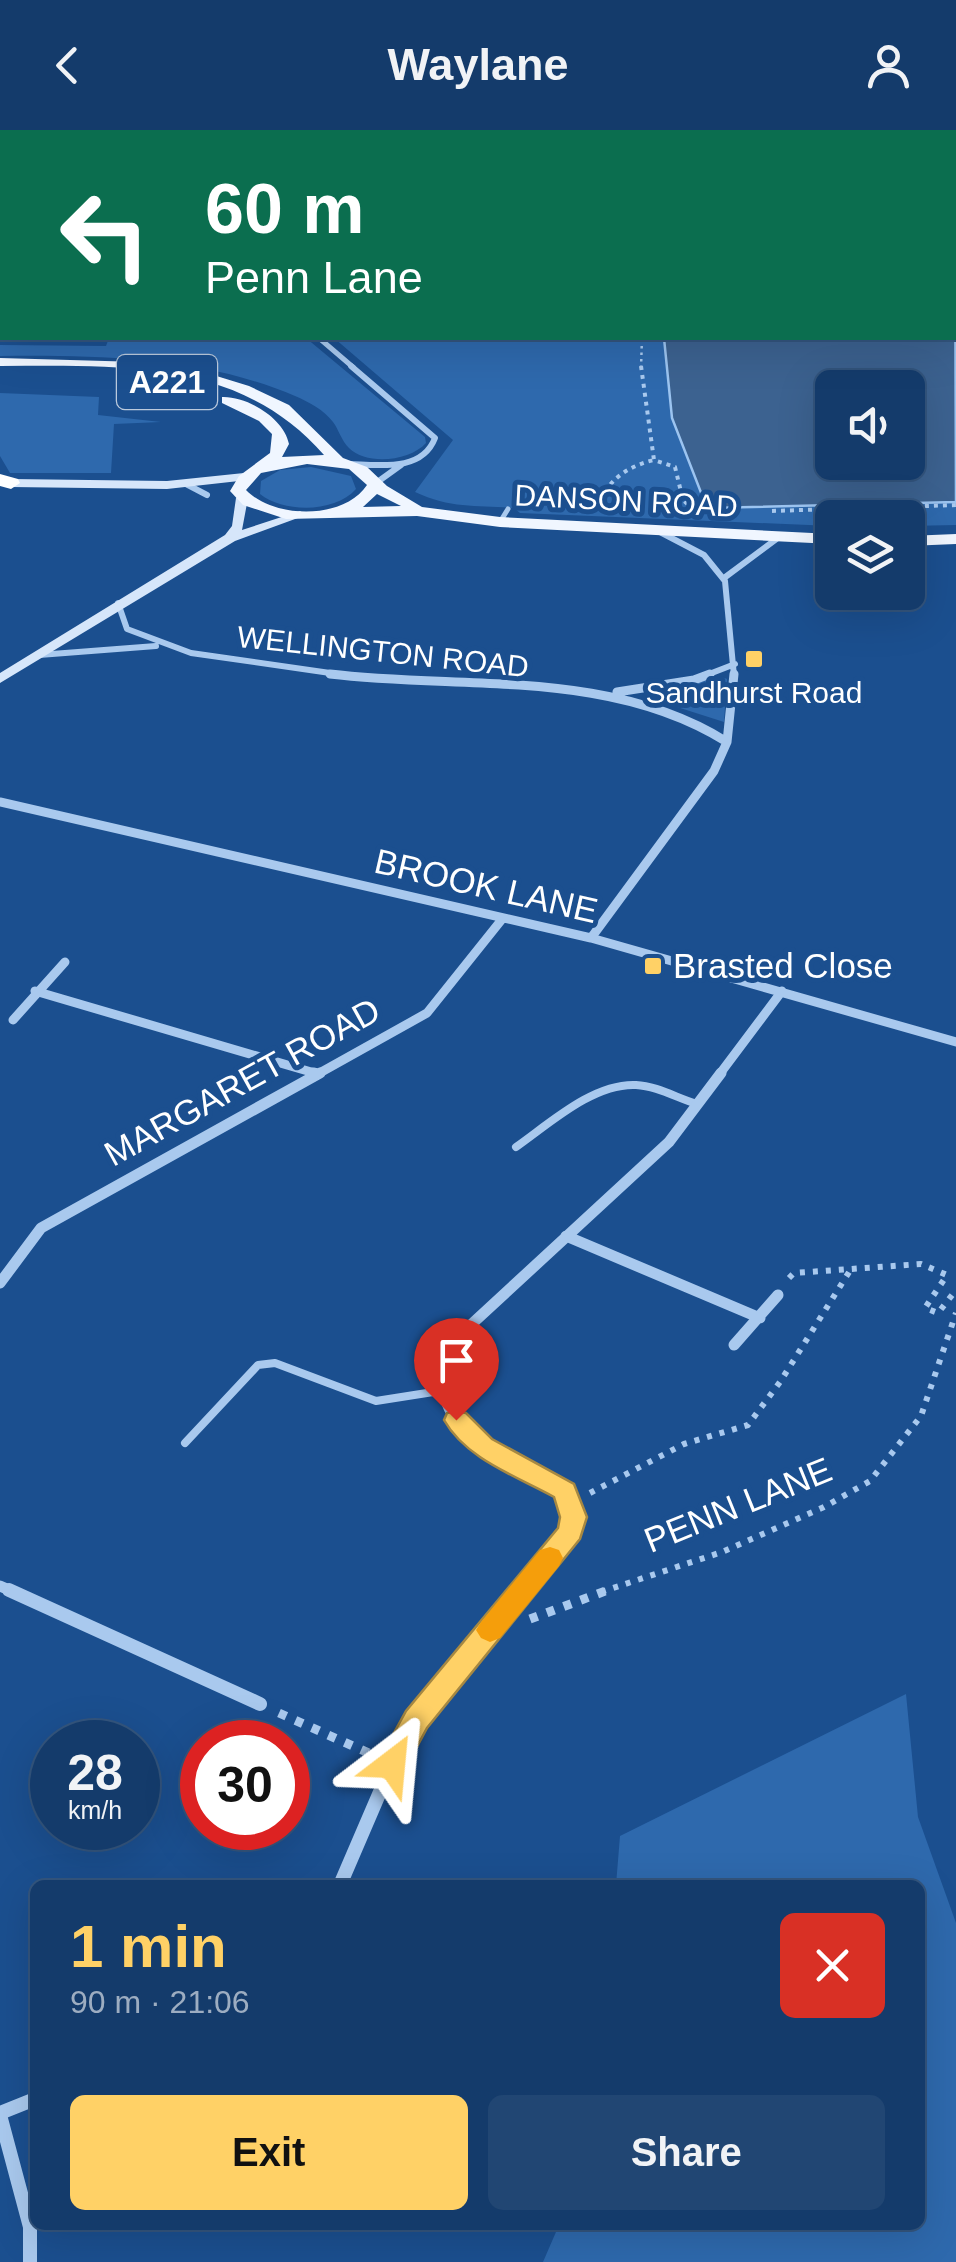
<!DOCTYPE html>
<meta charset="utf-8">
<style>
:root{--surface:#143b6b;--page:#214673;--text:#f1f3f6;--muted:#9dadc1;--line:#33557e;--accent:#ffd166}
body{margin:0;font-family:Helvetica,sans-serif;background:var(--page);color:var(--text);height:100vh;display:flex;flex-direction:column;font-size:38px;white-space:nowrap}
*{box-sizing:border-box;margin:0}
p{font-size:32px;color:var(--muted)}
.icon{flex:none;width:55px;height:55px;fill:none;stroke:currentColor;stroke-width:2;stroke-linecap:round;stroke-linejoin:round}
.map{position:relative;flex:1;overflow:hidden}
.details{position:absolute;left:30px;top:1750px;width:895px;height:350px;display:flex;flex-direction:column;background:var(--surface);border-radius:15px;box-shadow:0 10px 40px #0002,0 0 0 2px var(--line)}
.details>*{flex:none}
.guide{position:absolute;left:0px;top:0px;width:958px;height:210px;box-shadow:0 10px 40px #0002,0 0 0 2px var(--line);background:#0b6e4f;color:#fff;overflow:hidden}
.buttons{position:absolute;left:815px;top:240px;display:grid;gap:20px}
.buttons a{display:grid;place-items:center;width:110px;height:110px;border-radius:15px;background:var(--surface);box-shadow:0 10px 40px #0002,0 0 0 2px var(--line);font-size:50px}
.speed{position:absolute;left:30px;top:1590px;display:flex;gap:20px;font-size:50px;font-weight:700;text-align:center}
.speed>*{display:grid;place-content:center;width:130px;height:130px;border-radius:50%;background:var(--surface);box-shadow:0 10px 40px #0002,0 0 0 2px var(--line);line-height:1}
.speed small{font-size:25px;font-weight:400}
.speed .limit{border:15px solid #d22;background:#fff;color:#111}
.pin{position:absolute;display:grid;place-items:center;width:85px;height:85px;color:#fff;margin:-102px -42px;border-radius:50% 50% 50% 0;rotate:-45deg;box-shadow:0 0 10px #0007}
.pin .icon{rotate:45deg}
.me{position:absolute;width:110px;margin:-55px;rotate:29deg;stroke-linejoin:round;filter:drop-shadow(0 0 8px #0008)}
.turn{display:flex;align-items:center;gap:35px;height:210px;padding:0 40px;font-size:45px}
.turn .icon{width:130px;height:130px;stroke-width:2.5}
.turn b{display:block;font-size:70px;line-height:85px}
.round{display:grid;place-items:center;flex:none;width:105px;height:105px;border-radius:15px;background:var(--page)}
.head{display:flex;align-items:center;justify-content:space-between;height:170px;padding:0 40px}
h1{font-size:60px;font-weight:700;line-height:75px;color:var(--accent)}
.button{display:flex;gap:20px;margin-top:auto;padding:20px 40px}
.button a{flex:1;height:115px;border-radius:15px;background:var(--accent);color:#111;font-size:40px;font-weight:700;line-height:115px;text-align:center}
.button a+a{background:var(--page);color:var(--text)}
header{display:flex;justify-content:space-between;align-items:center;height:130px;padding:0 40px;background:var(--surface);font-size:45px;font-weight:700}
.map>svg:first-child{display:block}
.green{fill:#2e69ad;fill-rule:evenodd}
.water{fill:#3c6290;stroke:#9cc4f0;stroke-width:2.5;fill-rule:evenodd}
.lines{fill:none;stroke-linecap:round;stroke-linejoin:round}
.path-far3{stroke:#a9c9ee;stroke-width:2.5;stroke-dasharray:2.5 4;stroke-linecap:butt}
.path-far2{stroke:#a9c9ee;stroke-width:4;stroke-dasharray:4 5;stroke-linecap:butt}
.path-far1{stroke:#a9c9ee;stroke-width:6;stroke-dasharray:5 8;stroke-linecap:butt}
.path{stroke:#a9c9ee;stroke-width:9;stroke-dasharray:8 10;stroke-linecap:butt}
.lane-far1{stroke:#a9c9ee;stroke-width:5}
.lane{stroke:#a9c9ee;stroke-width:8}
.street-far4{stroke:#a9c9ee;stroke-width:5}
.street-far3{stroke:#a9c9ee;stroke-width:6}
.street-far2{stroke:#a9c9ee;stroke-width:9}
.street-far1{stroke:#a9c9ee;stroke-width:11}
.street{stroke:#a9c9ee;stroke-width:14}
.secondary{fill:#d6e6fa;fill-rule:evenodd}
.primary{fill:#f0f6ff;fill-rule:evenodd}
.highway{fill:#fff;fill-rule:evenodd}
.route{fill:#ffd166;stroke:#a68842;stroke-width:2.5}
.slow{fill:#f59e0b}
.poi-dot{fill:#ffd166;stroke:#1b4f8f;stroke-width:4}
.labels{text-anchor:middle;stroke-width:10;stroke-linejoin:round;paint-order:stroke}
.far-street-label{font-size:30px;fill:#fff;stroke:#1b4f8f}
.far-poi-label{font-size:30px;fill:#fff;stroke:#1b4f8f}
.shield{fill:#1b4f8f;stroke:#bbcadd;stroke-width:2.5}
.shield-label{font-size:32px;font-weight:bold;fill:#fff}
.street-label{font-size:35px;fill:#fff;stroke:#1b4f8f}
.poi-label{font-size:35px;fill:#fff;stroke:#1b4f8f;text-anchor:start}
</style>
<header><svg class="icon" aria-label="back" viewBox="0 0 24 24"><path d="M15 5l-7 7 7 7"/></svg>Waylane<svg class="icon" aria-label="person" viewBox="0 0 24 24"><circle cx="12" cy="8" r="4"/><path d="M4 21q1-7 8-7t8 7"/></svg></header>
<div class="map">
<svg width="956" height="2132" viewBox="0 0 956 2132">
<rect width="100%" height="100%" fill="#1b4f8f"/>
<path class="green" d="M90,0H956V395L908,396V388H832V396L520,383L514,378C478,375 451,379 415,362L453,310L334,208H955V2ZM832,258H908V332H832Z
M109,208H306L425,307L426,313C410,331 367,336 349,318C341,310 339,300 333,292C324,280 309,272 295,266C205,227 97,225 0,226V215L106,216Z
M0,263L99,267L98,285L161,292L114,294L111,343H10L0,326Z
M311,337L351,346L356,359C335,383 284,383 260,364L261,351L280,340Z
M722,547L727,549L724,592L652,569L653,564Z
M906,1564L918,1687L956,1793V2132H543L559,2095H920V1755H616L620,1706Z"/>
<path class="water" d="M955,81L956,372L707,378L672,288L664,208H955ZM832,258H908V332H832Z"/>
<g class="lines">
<path class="path-far3" d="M641,238L642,208"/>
<path class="path-far2" d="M641,236L654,330L675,337L683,370L695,381
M598,378C605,351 628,336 654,330
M772,381L956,375"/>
<path class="path-far1" d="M789,1148L794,1143L921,1134L947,1145L925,1178L938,1183L956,1160
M590,1363L684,1314L748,1295L780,1252L851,1139
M601,1462L722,1422L824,1377L870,1351L921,1286L956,1183"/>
<path class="path" d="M530,1489L608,1460
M279,1583L373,1625"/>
<path class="lane-far1" d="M500,392L508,379"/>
<path class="lane" d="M516,1017C549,994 593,953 636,955C657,956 677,968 697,974
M185,1313L258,1235L275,1233L376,1271L446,1260"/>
<path class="street-far4" d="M319,208L354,238"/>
<path class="street-far3" d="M349,334C380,335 422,342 435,308L351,236
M376,353L401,335
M186,354L207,365
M658,401L704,425L725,451L734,546
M724,448L779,407
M118,473L127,499L191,523L351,546
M39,525L156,516
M704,546L735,534"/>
<path class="street-far2" d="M330,544C463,560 609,538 727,612
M617,562L694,550L710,544
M0,672L591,808L956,912
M591,808L714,641L727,612L734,544
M35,861L318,944
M13,890L65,832
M316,945L427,883L503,788
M719,945L782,861"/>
<path class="street-far1" d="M313,943L318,944
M566,1106L760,1188
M0,1153L41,1098L320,943
M734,1215L778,1165
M0,1456L14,1462
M521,1462C536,1444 558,1424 569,1403C611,1324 378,1334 462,1203L669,1012L721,943"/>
<path class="street" d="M9,1460L260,1574
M340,1755L392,1634L417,1590L523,1460
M0,1983L35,1969
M0,1985L30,2097V2132"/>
<path class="secondary" d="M244,343L250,347L248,350L167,359L11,357L5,353L11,349L167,351Z
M242,364L248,368L242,400L300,381L306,385L235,411L0,553V543L225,405L232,396L236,368Z"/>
<path class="primary" d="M0,228L140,232L210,244L249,256L289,275L343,328L367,337L387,356L422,377L500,387L832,404V414L500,397L417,386L286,389L243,375L230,361L239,346L270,323L272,304L259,291L222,273V267C247,266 284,288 289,314L282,327L324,325C240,228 118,236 0,236ZM307,334L349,339L367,355C344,390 274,389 246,360L261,343ZM377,364L401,376L363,377Z
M956,404V414L908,416V406Z"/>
<path class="highway" d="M0,344L18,349L20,353L11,359L0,356Z"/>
</g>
<path class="route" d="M456,1281L466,1283L492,1309L574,1354L587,1387L580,1409L427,1598L403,1643L392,1646L382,1643L377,1634L406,1581L558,1398L560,1387L554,1367C516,1346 466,1329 444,1290L447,1283Z"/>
<path class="slow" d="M550,1417L559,1420L563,1428L559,1436L500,1508L490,1512L481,1508L476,1500L481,1492L540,1420Z"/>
<g class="poi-dot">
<rect x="744" y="519" width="20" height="20" rx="5"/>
<rect x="643" y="826" width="20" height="20" rx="5"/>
</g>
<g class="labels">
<g class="far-street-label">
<text transform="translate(626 371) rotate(3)" y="10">DANSON ROAD</text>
<text transform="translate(383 522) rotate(6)" y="10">WELLINGTON ROAD</text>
</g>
<g class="far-poi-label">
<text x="754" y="573">Sandhurst Road</text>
</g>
<rect class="shield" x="117" y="225" width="100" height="54" rx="8"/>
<g class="shield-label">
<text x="167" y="263">A221</text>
</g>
<g class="street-label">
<text transform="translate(486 756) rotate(13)" y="12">BROOK LANE</text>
<text transform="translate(242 952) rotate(-29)" y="12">MARGARET ROAD</text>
<text transform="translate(738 1375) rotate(-22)" y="12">PENN LANE</text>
</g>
<g class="poi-label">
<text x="673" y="848">Brasted Close</text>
</g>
</g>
</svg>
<div class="buttons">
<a><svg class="icon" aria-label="sound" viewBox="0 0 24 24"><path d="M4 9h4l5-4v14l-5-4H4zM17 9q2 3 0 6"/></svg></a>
<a><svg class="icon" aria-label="layers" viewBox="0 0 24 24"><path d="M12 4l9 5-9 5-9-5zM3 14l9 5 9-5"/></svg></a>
</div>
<div class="speed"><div>28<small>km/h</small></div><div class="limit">30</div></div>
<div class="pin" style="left:456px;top:1290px;background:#d93025"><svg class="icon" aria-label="arrive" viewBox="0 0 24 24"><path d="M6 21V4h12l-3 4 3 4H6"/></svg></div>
<svg class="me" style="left:392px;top:1634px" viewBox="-20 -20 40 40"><path d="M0-17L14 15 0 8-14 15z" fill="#ffd166" stroke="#fff" stroke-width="4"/></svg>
<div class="guide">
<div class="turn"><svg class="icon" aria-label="left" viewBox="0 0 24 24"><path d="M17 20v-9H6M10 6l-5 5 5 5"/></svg><div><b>60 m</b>Penn Lane</div></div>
</div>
<section class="details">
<div class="head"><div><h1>1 min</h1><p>90 m · 21:06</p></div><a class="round" style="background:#d93025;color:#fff"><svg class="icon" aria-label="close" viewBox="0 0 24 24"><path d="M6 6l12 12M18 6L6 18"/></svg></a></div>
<div class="button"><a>Exit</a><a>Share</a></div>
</section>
</div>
